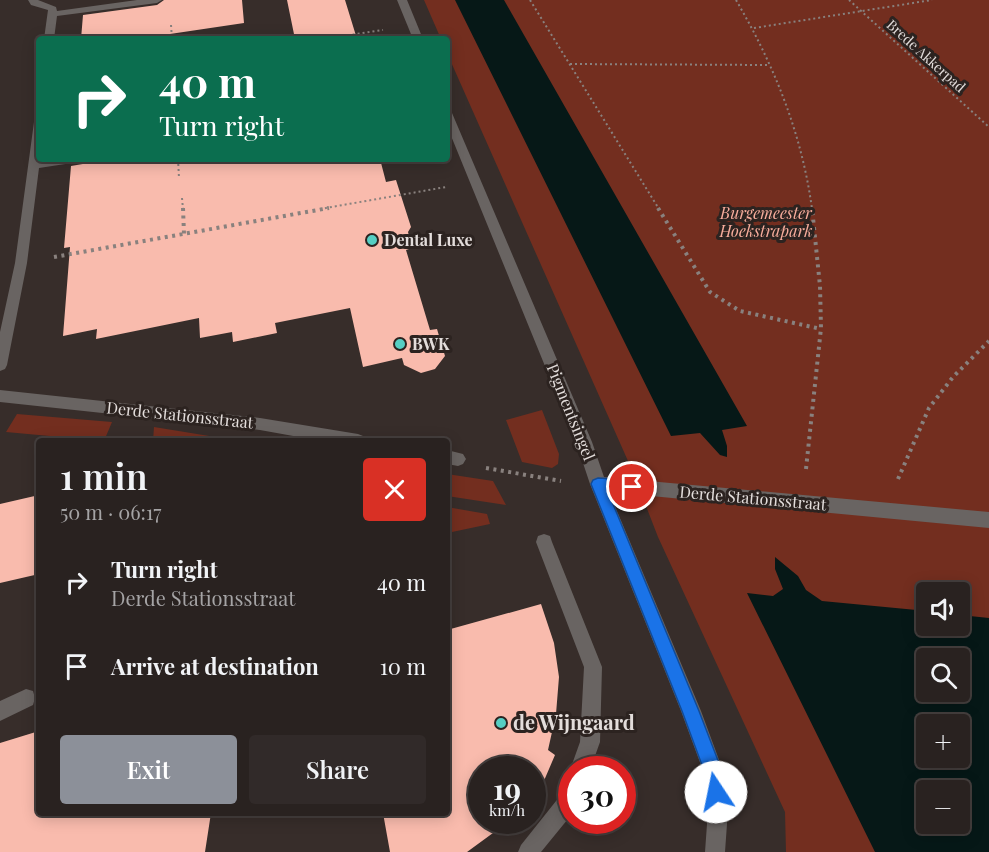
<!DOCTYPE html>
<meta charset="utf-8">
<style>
:root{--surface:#292220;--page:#312a29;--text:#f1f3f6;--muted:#a5a4a5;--line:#453f3e;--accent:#8c9099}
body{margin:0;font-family:"Playfair Display",serif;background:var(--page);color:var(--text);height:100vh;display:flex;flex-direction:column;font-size:22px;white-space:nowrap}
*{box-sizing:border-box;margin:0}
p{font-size:20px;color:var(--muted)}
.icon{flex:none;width:33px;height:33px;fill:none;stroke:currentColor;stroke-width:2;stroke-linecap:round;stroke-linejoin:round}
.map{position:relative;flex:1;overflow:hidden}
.sheet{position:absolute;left:36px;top:438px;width:414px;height:378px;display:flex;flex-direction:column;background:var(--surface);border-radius:6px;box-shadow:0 3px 15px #0003,0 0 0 2px var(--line)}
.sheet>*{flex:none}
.guide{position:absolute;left:36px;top:36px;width:414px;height:126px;border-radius:6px;box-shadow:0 3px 15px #0003,0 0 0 2px var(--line);background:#0b6e4f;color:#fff;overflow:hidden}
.buttons{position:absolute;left:916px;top:582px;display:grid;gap:12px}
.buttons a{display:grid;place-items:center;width:54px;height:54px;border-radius:6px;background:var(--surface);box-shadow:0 3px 15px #0003,0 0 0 2px var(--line);font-size:30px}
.speed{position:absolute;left:468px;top:756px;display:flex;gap:12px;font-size:30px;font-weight:700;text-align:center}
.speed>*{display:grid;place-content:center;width:78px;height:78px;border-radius:50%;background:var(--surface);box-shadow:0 3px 15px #0003,0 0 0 2px var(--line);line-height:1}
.speed small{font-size:15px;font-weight:400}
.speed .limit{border:9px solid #d22;background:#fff;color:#111}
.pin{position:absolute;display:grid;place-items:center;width:51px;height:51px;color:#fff;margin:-26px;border:3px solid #fff;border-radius:50%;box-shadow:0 2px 6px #0007}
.me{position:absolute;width:66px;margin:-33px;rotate:349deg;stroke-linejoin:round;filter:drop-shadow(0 0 4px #0008)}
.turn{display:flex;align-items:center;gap:21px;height:126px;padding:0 24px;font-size:27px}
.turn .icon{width:78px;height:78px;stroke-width:2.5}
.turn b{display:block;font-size:42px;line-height:51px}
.round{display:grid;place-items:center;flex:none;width:63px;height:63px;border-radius:6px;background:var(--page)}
.headline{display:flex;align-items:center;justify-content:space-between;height:102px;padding:0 24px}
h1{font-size:36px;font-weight:600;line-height:45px}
.button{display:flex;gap:12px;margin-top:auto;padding:12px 24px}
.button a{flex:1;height:69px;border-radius:6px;background:var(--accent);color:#fff;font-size:24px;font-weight:600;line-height:69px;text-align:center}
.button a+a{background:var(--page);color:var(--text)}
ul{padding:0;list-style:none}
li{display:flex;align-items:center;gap:18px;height:84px;padding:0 24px}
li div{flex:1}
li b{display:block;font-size:22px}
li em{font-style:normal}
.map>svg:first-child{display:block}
.green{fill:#732e1f;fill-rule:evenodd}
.water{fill:#061817;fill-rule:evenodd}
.building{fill:#f9bbad}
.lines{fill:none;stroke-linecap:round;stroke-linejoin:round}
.path-far1{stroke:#89817e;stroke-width:2;stroke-dasharray:2 3;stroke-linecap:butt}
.path{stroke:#89817e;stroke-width:4;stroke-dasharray:3 4.5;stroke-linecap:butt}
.lane{fill:#696462;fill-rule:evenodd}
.street{fill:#696462;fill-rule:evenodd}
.route{fill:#1a73e8;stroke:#114b97;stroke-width:1.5}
.poi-dot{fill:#56cec3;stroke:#2c2320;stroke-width:2}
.labels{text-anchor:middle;stroke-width:6;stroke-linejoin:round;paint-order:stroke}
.far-street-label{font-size:14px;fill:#e3dddb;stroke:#2c2320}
.park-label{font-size:16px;font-style:italic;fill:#f8ad9c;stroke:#2c2320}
.poi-label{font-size:16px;font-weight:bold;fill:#e3dddb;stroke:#2c2320;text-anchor:start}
.street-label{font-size:16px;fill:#e3dddb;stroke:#2c2320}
.near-poi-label{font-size:20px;font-weight:bold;fill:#e3dddb;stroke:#2c2320;text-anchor:start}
</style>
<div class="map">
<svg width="989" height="852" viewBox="0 0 989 852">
<rect width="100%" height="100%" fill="#372d2a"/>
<path class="green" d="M424,0H989V852H786L785,812L658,537L632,470L447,53V39H441ZM927,592H960V626H927ZM927,658H960V692H927ZM927,724H960V758H927ZM927,790H960V824H927Z
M542,410L559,454L558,464L552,468L522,462L506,420Z
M17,414L112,422L104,441L6,432Z
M154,427L240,441H153Z
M447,474L493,481L506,505L447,496Z
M447,507L487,514L490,524L452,532L447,519Z"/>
<path class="water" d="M455,0H504L747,426L722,430L727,446V457L720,455L700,433L671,436Z
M775,557L798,576L806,590L822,601L927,611V626H960V615L989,618V852H875L747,593L773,596L783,589L775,569ZM927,658H960V692H927ZM927,724H960V758H927ZM927,790H960V824H927Z"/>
<path class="building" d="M164,0H242L244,23L170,34V39H81L83,15L157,5Z
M287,0H345L357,39H295Z
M112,159H380L386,182L396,180L411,227L408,232L412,248L406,250L430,330L437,329L445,356L435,369L421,373L404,365L402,358L363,367L350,308L275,323L277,333L233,342L232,332L200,338L199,318L96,339L97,329L63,336L70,247L64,248L71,166Z
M39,495V574L0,583V504Z
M541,604L554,643L559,677L556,714L548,750L555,755L543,783L532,793V770H482V820H505L493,833L467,852H390L383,813H447V630Z
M39,731V813H211L205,852H0V743Z"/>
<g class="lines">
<path class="path-far1" d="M530,0L659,209
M736,0C774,65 802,134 812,209
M849,0L989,127
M171,25L172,39
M754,28L932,0
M323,39L383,30
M570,64L769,65
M178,159L179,178
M182,198L183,209
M320,209L446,187"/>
<path class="path" d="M183,208L184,234
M658,208L710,292L740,311L821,329
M54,257L329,208
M486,468L561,481
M806,469L821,328L820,286L812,208
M898,479L929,408L953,377L989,341"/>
<path class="lane" d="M544,534L550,536L552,542L602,667L600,742L590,770H572V773L570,770L580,742L584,667L536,542L538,536Z
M26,689L33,691L35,698L33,705L0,721V701Z
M572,781V814L541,852H518L521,845L560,796L565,784Z"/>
<path class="street" d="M28,0H38L56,7L57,11L137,0H162L157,3L57,16L54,39H44L48,10L31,5Z
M397,0H407L423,39H413Z
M447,110L452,113L592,442L604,477L989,512V528L609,492L701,711L725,776L727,824L725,852H705L707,824L705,776L681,711L590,484L576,442L447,126Z
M39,119L40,160L78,159L72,163L39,168L27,263L7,365L5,369L0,371V332L15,263L34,122Z
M0,390L260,418L358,434L363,436L366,441H321L260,430L0,402Z
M447,450L463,454L466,459L463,464L458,466L447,464Z"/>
</g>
<path class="route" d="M598,478L632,480L637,482L640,487L637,491L632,493L608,492L699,711L724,776L725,792L722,798L716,801L709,798L706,776L682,711L591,484L593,480Z"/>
<g class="poi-dot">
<circle cx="372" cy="240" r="6"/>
<circle cx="400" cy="344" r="6"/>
<circle cx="501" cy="723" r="6"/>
</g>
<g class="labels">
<g class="far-street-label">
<text transform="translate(926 56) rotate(42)" y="5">Brede Akkerpad</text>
</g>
<g class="park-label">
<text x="766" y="219">Burgemeester<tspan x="766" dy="18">Hoekstrapark</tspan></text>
</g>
<g class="poi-label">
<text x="384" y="246">Dental Luxe</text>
<text x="412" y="350">BWK</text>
</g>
<g class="street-label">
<text transform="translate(571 412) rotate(68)" y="6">Pigmentsingel</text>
<text transform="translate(180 415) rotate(6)" y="6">Derde Stationsstraat</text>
<text transform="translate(753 498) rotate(5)" y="6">Derde Stationsstraat</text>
</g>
<g class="near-poi-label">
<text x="513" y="730">de Wijngaard</text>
</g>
</g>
</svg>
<div class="buttons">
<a><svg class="icon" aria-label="sound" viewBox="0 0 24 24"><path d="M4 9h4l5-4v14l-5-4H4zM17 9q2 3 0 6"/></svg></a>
<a><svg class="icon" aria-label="search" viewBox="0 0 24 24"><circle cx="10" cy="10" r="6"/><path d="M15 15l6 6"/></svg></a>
<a>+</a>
<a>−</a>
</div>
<div class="speed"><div>19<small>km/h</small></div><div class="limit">30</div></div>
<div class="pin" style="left:632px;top:487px;background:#d93025"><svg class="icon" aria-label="arrive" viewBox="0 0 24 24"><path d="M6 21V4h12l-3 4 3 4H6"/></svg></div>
<svg class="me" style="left:716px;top:792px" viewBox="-20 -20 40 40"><circle r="19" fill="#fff"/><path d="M0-13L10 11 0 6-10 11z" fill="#1a73e8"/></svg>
<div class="guide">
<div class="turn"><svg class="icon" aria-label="right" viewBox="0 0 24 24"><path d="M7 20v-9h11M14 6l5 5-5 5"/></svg><div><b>40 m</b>Turn right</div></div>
</div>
<section class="sheet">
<div class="headline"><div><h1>1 min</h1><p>50 m · 06:17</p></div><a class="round" style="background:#d93025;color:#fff"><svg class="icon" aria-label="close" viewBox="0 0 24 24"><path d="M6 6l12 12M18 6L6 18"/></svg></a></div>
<ul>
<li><svg class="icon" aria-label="right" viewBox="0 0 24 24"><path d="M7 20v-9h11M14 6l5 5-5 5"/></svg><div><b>Turn right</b><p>Derde Stationsstraat</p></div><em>40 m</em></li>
<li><svg class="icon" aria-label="arrive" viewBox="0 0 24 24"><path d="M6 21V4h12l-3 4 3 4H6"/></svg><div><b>Arrive at destination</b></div><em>10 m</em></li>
</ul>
<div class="button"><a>Exit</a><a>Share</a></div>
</section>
</div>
